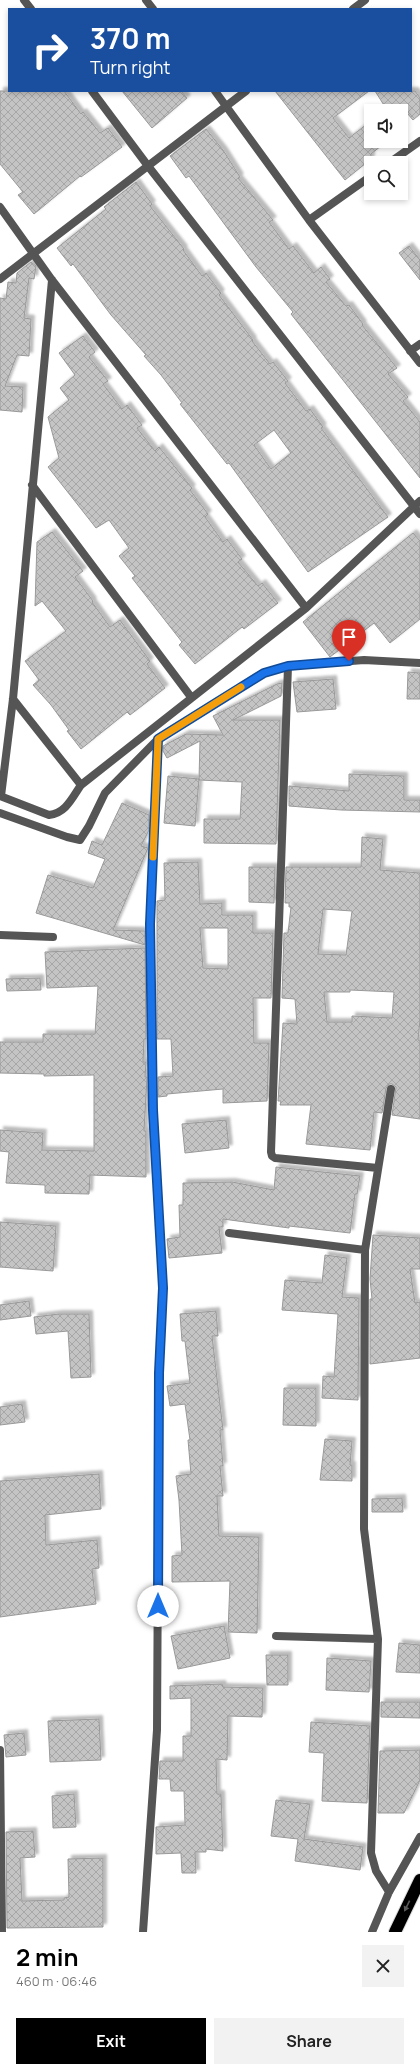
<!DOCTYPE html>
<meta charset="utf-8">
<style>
:root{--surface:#fff;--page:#f2f2f2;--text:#222;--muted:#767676;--accent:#000}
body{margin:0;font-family:Manrope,sans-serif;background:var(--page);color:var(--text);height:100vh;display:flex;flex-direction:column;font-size:15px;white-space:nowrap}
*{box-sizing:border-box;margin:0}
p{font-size:13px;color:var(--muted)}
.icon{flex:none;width:22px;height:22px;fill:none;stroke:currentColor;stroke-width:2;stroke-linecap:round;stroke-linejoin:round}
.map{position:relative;height:1932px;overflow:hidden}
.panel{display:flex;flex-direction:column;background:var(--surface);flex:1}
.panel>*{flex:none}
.banner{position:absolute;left:8px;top:8px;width:404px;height:84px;border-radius:0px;box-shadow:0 2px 6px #0003;background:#1a4fa0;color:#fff;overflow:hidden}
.controls{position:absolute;left:364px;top:104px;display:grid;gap:8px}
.controls a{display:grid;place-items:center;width:44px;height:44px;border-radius:0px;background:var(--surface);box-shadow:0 2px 6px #0003;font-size:20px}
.pin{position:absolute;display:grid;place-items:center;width:34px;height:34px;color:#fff;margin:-41px -17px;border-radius:50% 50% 50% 0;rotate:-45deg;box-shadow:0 0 4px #0007}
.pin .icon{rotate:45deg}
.me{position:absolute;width:44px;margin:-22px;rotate:0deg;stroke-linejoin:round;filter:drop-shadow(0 0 3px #0008)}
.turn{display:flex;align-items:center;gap:14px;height:84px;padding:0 16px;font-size:18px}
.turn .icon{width:52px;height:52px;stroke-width:2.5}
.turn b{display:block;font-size:28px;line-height:34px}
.round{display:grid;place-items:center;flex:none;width:42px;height:42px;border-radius:0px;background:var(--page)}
.head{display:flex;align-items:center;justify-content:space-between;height:68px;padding:0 16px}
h1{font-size:24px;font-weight:700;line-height:30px;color:var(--accent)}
.cta{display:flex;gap:8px;margin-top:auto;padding:8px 16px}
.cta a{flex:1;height:46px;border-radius:0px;background:var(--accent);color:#fff;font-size:16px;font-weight:700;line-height:46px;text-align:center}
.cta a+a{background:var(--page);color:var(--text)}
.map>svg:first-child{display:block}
.building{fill:url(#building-cross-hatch);stroke:#999;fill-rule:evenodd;filter:url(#shadow)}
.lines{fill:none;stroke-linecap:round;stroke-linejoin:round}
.highway-casing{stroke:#dbdbdb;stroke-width:14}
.street{stroke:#555;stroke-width:8}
.highway{stroke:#000;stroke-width:12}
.oneway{fill:#595959}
.route-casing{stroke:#114b97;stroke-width:10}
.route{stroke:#1a73e8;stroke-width:7}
.slow{stroke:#f59e0b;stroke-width:7}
</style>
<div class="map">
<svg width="420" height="1932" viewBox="0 0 420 1932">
<defs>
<pattern id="building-cross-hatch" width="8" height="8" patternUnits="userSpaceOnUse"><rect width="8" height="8" fill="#c4c4c4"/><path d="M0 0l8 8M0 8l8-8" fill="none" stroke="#a7a7a7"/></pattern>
<filter id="shadow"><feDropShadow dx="3.5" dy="-3.5" stdDeviation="1" flood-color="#0004"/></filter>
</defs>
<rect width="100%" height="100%" fill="#fff"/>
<path class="building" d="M0,91H64L81,114L83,112L100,133L108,128L122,147L81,177L80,176L34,214L18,195L23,192L0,164Z
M122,91H181L187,98L152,128Z
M275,91H369L333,118L349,138L371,121V141H387L371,154V159L345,180Z
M375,91H415L420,98V114L413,120L407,113L404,115L395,104L387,110Z
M206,129L223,150L240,177L238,178L273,220L269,222L289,249L293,246L314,273L321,267L330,279L326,282L346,306L349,305L363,324L362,325L397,368L388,374L408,397L403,401L420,422V478L291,314L293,312L256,267L189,176L186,178L170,156Z
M136,182L152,204L150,206L184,249L183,250L202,276L206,273L221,293L219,295L253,340L252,341L270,364L273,362L288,381L285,383L306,411L310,409L323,427L321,428L388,517L308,572L229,463L227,464L180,404L182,403L161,375L144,356L146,355L111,315L73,264L71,266L57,248L106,209L104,207ZM274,430L291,453L271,469L254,445Z
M409,246L420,260V280L399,253Z
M31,262L36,266L34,279L29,278L24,318L31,319L29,356L17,355L5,386L23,387L22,412L0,410V298L6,299L8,282L16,283L17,273Z
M83,336L95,352L89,357L108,381L103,384L122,409L127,405L142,425L137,428L155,451L159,447L192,488L190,490L208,514L205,517L223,542L227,539L242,559L238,562L258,586L262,583L278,603L244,629L242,627L195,664L179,645L182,642L132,578L135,576L119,556L129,548L109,520L96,528L48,467L59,458L48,417L69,400L60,388L75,375L59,353Z
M52,532L83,571L75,577L93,601L92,602L110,627L120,620L150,661L147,664L165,688L130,715L127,712L81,749L67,731L69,730L51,705L33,685L39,680L25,661L66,631L42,601L35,606L37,542Z
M413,533L420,541V619L390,643L374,623L330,657L303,622Z
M408,672L420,673V699H407Z
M333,679L336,709L297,712L293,682Z
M282,683L281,696L233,720H280L276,844L204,843V819H240L242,782L199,780L200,741L167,758L163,751V746L186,734L223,735L213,716L277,684Z
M349,774L404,776V800H420V812L341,810L289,806V786L349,791Z
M168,776L199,779L195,826L164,823Z
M122,803L149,815V830L141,846L148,848L113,930L145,931V945L36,913L48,875L93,888L105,859L88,853L92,841L102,845Z
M362,837L383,839L380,870L420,873V1020L418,1040L420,1041V1119L392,1115L396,1087L392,1084H389L386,1088L382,1113L374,1112L370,1150L306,1144L311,1105H280L281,1101H278L283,1023L297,1024L295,999L282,998L284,933H288L291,907H289V903H285L286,867H361ZM323,909L352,911L346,955L318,954ZM350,990L394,992L392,1018L352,1016V1022H327L324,992H350Z
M198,862L200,904L222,903V915H253V933H273L271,998H253L254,1043H269L267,1101L223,1103V1089L167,1094V1096L158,1097V1077L173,1076L171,1039H157V901L165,900L164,863ZM200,928H228V969L203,968Z
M249,867H275L274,903L249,902Z
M145,948L146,1039H144L143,1062H146L145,1077H147L144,1131H146V1177L90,1175L89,1194L45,1193V1185L6,1183L9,1152L0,1151V1130L43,1133L42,1150L94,1151V1075L44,1076V1074L0,1073V1042H43V1034H95L98,986L47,988L45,952Z
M40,978L41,990L7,991L6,979Z
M226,1120L229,1148L185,1153L182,1124Z
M276,1167L360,1176L357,1194H355L350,1233L289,1226V1228L223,1219V1227H219L222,1253L169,1258L167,1239L180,1237L179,1205H183V1183L232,1182L274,1190Z
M0,1222L56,1226L53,1271L0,1267Z
M373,1235L420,1238V1269H410L415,1303L420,1302V1358L370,1364V1299H372L370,1279Z
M325,1255L347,1258L342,1297L359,1298L358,1400L322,1398L323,1376L334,1377L338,1314L282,1310L285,1280L322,1283Z
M29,1301L31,1316L0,1320V1305Z
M216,1311L218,1336H212L223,1430H220L223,1466H220L223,1496H217L219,1536L259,1537L257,1633L228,1632L230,1581L172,1582V1556L182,1555L179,1500L176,1476L191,1474L188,1440H190L185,1404L170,1406L167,1386L190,1383L185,1341H182L180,1314Z
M59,1314H89L91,1377L71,1378L68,1331L36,1334L34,1317Z
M284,1388H316V1426L283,1425Z
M22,1404L25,1422L0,1425V1407Z
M325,1439L352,1441L350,1465H352V1481L320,1480Z
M99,1474L101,1509L45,1515L46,1545L97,1540L99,1568L92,1569L96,1604L0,1617V1481Z
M402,1498L403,1512H372V1499Z
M224,1626L230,1658L178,1669L171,1636Z
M399,1643L420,1645V1673L396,1672Z
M266,1655H288V1685H267Z
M327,1658L371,1661L369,1692L326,1690Z
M222,1684L223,1687L263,1688L262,1717L228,1716L227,1760L216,1759L217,1794H221L223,1851L206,1849V1852H195L196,1873H182L181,1853L156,1854V1827L185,1825L184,1791H171L170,1779H159L160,1761H183V1736H191V1698L170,1699V1686Z
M381,1702H420V1718L381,1717Z
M99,1719L101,1760L50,1762L48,1721Z
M311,1722L370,1726L367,1803L322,1801L324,1753L309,1752Z
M24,1733L26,1755L6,1757L4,1735Z
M420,1750V1780L404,1813H378L380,1751Z
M74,1794L76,1827L53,1828L52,1796Z
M276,1800L310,1804L304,1839L363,1847L360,1870L295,1861L298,1839L271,1836Z
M33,1831L35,1857L20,1858L22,1901L64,1900V1898L69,1897L68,1859L103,1858V1927L7,1928L6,1832Z"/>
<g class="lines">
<g class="highway-casing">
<path id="highway" d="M395,1932L420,1880"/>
</g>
<path class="street" d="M24,0L31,9
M146,0L153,9
M353,9L365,0
M92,91L148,166L420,514
M215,91L309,220L420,363
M389,163L420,141
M0,207L52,280L306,608
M309,220L371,176
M0,279L246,91
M410,351L420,344
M32,485L191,697
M288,666L271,1152L272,1156L275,1158L378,1168
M13,699L81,785
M0,796L49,815C66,813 72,798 81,785L306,608L420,501
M1,796L13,699L52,280
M0,813L67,837L80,840L89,826L105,793L158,739L264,673L288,666L364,660L420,663
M0,935L53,937
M229,1233L365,1250
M276,1636L378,1639
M0,1750L2,1932
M389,1892L376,1871L371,1853L378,1639L364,1529L365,1250L391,1089
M143,1932L157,1730L159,1373L163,1288L153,1110L150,924L158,739
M372,1932L389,1892L420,1837"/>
<use href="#highway" class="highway"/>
</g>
<defs><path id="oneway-solid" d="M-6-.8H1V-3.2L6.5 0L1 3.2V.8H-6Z"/></defs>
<use class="oneway" href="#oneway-solid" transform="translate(407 1906) rotate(116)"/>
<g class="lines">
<g class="route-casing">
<path id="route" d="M158,1606L159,1373L163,1288L153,1110L150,924L158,739L264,673L288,666L349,661"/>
</g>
<use href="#route" class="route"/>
<path class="slow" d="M153,857L158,739L241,687"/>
</g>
</svg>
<div class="controls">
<a><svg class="icon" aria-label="sound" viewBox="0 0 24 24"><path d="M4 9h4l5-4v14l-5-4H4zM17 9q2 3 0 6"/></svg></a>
<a><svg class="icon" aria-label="search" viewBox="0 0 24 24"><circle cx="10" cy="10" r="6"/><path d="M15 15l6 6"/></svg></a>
</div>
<div class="pin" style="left:349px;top:661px;background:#d93025"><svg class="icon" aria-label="arrive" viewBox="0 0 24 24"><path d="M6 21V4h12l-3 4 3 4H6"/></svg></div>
<svg class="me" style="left:158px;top:1606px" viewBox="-20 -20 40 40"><circle r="19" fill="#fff"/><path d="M0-13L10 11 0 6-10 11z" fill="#1a73e8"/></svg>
<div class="banner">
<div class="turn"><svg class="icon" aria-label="right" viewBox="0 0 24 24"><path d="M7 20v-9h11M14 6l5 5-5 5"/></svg><div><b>370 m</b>Turn right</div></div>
</div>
</div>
<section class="panel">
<div class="head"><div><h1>2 min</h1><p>460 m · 06:46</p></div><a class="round"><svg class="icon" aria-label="close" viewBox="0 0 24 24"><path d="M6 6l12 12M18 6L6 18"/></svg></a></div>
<div class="cta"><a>Exit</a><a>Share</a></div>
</section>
